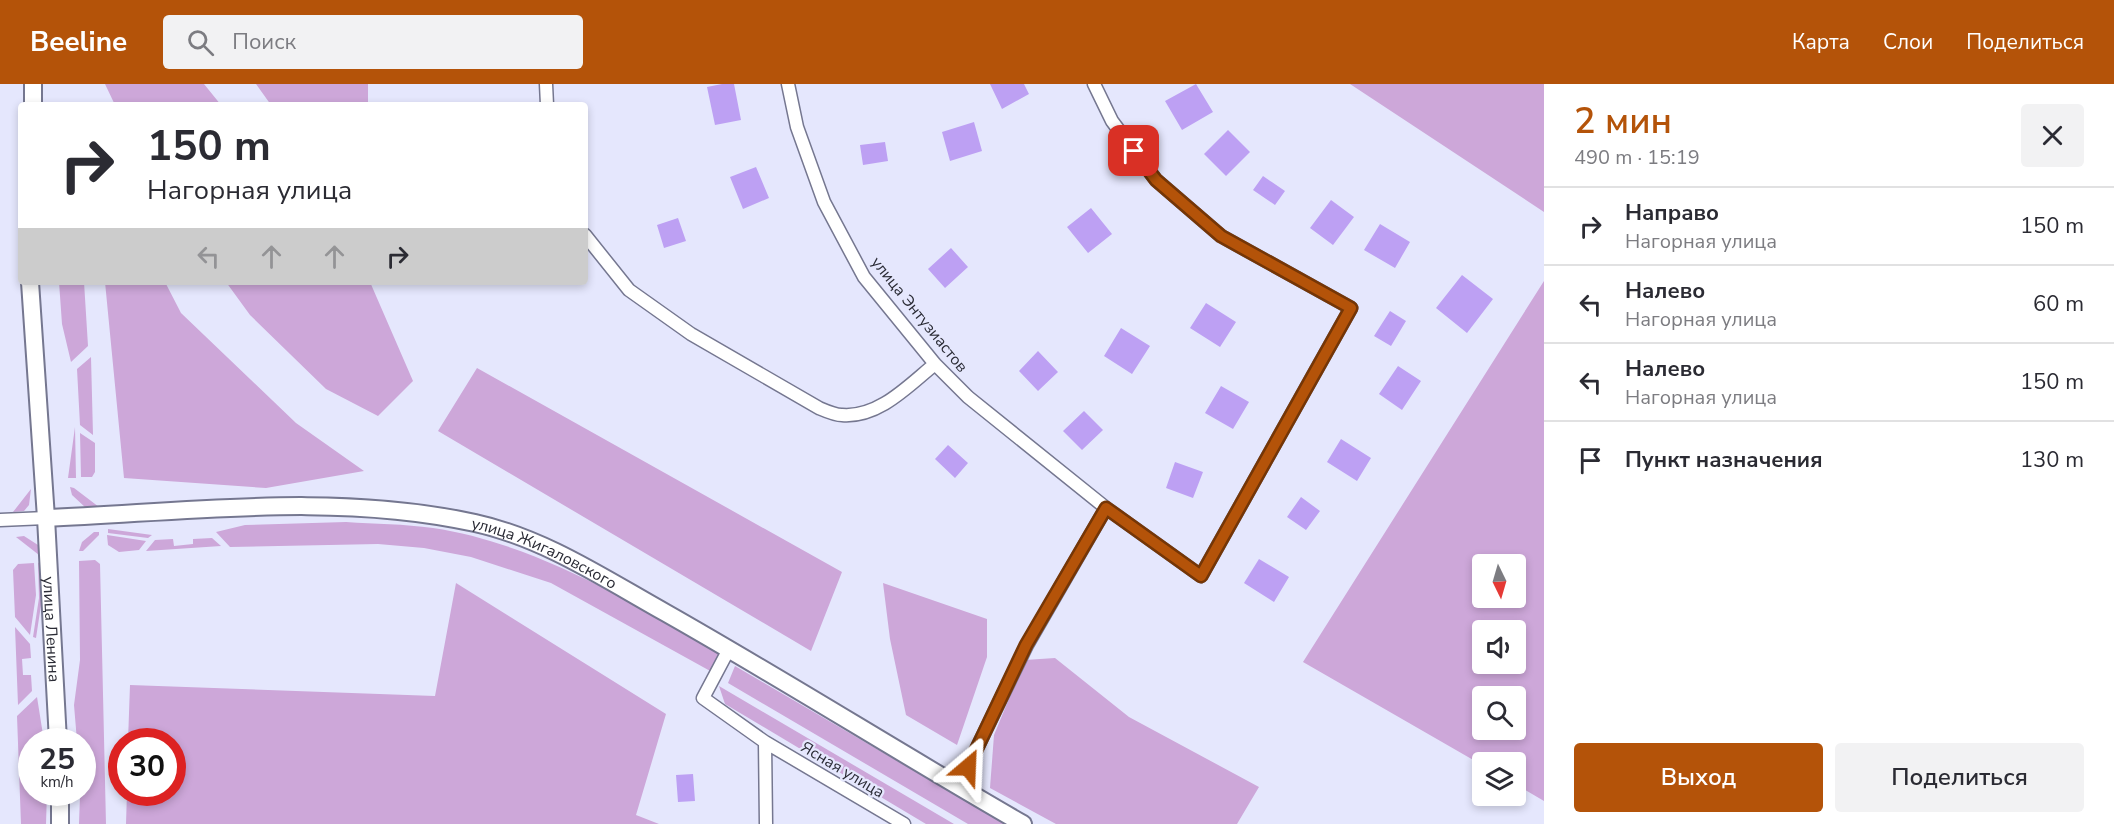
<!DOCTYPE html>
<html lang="ru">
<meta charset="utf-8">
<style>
:root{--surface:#fff;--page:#f2f2f3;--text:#2b2b33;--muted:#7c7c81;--line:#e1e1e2;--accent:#b45309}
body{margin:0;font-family:"Nunito Sans",sans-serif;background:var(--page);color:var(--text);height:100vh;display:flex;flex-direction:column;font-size:22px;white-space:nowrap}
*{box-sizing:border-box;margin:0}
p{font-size:20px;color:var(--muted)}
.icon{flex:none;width:33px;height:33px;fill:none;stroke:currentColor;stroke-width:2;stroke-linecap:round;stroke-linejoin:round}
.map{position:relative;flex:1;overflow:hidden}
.panel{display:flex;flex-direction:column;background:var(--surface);width:570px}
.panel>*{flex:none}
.guide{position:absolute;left:18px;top:18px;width:570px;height:183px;border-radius:6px;box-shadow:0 3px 9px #0003;background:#fff;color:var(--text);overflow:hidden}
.needle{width:39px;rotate:175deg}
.controls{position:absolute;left:1472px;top:470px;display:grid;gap:12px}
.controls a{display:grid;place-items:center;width:54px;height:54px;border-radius:6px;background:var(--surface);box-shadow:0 3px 9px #0003;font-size:30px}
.speed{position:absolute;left:18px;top:644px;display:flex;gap:12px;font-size:30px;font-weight:700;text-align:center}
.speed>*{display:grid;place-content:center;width:78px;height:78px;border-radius:50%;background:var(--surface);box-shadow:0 3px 9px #0003;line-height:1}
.speed small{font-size:15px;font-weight:400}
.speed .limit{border:9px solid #d22;background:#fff;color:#111}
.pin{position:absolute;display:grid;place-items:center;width:51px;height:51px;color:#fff;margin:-26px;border-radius:12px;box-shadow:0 3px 9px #0006}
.me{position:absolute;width:66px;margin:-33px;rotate:26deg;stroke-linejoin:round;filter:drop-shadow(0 0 4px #0008)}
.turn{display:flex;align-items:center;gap:21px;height:126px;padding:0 30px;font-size:27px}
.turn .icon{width:78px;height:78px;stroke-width:2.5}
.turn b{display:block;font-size:42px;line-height:51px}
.lanes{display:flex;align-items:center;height:57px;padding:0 30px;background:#0003;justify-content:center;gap:30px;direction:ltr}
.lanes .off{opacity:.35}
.round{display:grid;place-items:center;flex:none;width:63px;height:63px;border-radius:6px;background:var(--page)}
.summary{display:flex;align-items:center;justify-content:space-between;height:102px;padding:0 30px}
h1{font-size:36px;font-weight:600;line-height:45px;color:var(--accent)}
.action{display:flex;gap:12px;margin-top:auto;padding:12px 30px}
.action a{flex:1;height:69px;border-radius:6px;background:var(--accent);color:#fff;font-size:24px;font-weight:600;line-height:69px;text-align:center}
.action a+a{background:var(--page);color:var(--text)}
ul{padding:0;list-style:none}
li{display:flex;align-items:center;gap:18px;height:78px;padding:0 30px;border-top:2px solid var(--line)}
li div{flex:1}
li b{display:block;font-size:22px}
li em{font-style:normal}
header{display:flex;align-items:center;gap:36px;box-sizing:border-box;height:84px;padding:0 30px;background:var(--accent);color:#fff}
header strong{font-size:28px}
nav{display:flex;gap:33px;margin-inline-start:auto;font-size:21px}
.search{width:420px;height:54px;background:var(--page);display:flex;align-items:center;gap:15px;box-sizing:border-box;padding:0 21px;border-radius:6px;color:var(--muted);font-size:22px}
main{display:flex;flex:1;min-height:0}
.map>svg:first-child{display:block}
.green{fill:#cda7d9;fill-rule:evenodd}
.building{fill:#bda0f3}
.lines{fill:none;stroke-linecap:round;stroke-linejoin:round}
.minor-casing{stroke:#757790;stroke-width:15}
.secondary-casing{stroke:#757790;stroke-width:20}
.minor{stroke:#fff;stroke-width:12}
.secondary{stroke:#fff;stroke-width:16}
.route-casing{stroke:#753606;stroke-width:15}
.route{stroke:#b45309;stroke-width:10}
.labels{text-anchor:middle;stroke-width:4.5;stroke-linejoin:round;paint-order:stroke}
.street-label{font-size:16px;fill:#2a2b35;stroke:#e5e7fd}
</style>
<header>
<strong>Beeline</strong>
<div class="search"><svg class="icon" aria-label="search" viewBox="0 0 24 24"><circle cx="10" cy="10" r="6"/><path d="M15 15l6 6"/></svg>Поиск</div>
<nav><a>Карта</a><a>Слои</a><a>Поделиться</a></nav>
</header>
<main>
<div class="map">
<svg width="1544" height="740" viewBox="0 0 1544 740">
<rect width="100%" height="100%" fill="#e5e7fd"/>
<path class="green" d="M105,0H204L221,21H115Z
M256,0H368V21H271Z
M1350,0H1544V128Z
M1544,197V717L1515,700V678H1482V681L1303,578ZM1482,480H1515V513H1482ZM1482,546H1515V579H1482ZM1482,612H1515V645H1482Z
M59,198H84L88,262L71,278L62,240Z
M105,198H165L181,229L296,339L364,387L266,404L124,394Z
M226,198H370L413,297L378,332L326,305L250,231Z
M91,273L93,351L80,341L77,285Z
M477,284L842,488L811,567L438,347Z
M75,343L76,394H68Z
M80,349L95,359V388L92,393H81Z
M70,403L74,404L99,423L86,424L72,411Z
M31,405L29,421L24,427L13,428Z
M346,438C375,440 404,440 433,444C534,459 629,517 717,566L720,573L712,588L551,499L471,473L424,464L378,460L230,463L216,448L245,441Z
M108,445L152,451L148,454L108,449Z
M94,448H99V451L83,467H79L82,458Z
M107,451L146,457L139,466L119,468L108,461Z
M24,452L38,461L39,471L16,453Z
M212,454L221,462L146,467L155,456L173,455L174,462L193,460V455Z
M95,476L100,480L106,740H79L82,657H77L74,621L80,576L79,477Z
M40,478L43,508L36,554L33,553L39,514L38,479Z
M34,479L36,511L30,551L15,533L13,486L18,480Z
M456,499L666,630L636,731L659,740H126L127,708H172V657H128L130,601L435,612Z
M883,499L987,535V573L957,661L906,631L890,555Z
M15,543L30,560L31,574L22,575L23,591H31L32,607L18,621Z
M1055,574L1129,633L1259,703L1237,740H1056L990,704L994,651L1025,576Z
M735,582L1005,740H968L728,599Z
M719,602L954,740H926L725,620Z
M37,613L44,657H32V708H47L46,740H21L17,632Z"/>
<path class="building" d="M722,0H734L741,36L715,41L707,3Z
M990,0H1024L1029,10L1002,25Z
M1196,0L1213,28L1182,46L1165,17Z
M974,38L982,67L950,77L942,48Z
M1228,46L1250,68L1226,92L1204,70Z
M885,58L888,77L863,81L860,61Z
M756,83L769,114L743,125L730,93Z
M1263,92L1285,107L1275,121L1253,106Z
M1331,116L1354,133L1333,161L1310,144Z
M1091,124L1112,150L1088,169L1067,143Z
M678,134L686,157L664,164L657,141Z
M1380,140L1410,158L1395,184L1364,166Z
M951,164L968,183L945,204L928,185Z
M1462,191L1493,215L1467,249L1436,224Z
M1206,219L1236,238L1220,263L1190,244Z
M1390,227L1406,237L1391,262L1374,252Z
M1121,244L1150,262L1132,290L1104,272Z
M1038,267L1058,288L1038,307L1019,287Z
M1398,282L1421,297L1402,326L1379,310Z
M1221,302L1249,318L1233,345L1205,329Z
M1084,327L1103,346L1082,366L1063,347Z
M1341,355L1371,374L1357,397L1327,378Z
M948,361L968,379L955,394L935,375Z
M1175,378L1203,388L1193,414L1166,404Z
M1301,413L1320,427L1306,446L1287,433Z
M1259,475L1289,493L1274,518L1244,499Z
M693,690L695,717L678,718L676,691Z"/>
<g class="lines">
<g class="minor-casing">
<path id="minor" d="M546,0L547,21
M788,0L797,43L824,118L864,193L935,280L968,313L1106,424L1201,492L1351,224L1221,152L1156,96L1112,37L1094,0
M585,151L629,206L691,250L819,324C826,327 835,331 842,331C879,334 909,301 935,280
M0,436L46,434
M729,565L703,614L765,658L904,740
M765,658L766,740
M958,703L1027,561L1106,424"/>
</g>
<g class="secondary-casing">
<g id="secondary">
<path d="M33,21V0"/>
<path id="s1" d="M30,198L46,434L58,657"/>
<path id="s2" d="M46,434C188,428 335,408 475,439C544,454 605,495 666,529C786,597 903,671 1023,740"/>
<path d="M60,740V708"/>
</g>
</g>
<use href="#minor" class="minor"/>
<use href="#secondary" class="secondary"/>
</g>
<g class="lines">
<g class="route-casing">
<path id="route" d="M968,683L1026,561L1106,424L1201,492L1351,224L1221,152L1156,96L1134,67"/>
</g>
<use href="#route" class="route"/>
</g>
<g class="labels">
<g class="street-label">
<text transform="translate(920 230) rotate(51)" y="6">улица Энтузиастов</text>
<text dy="6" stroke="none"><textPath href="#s2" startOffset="506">улица Жигаловского</textPath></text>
<text dy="6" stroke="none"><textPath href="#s1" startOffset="348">улица Ленина</textPath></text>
<text transform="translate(843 685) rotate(31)" y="6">Ясная улица</text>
</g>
</g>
</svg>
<div class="controls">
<a><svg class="needle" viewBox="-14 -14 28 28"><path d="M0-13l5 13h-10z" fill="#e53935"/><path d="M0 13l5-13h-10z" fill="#7c7c81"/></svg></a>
<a><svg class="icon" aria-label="sound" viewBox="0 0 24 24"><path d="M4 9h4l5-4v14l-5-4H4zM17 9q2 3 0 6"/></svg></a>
<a><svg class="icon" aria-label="search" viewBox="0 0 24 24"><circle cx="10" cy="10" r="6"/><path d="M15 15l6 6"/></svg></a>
<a><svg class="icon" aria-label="layers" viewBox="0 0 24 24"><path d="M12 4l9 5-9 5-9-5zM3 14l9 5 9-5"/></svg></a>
</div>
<div class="speed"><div>25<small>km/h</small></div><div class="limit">30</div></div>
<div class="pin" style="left:1134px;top:67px;background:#d93025"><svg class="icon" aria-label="arrive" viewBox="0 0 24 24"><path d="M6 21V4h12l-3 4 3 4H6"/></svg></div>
<svg class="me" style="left:968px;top:683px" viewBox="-20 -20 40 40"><path d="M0-17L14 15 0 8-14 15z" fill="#b45309" stroke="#fff" stroke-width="4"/></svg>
<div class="guide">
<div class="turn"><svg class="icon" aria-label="right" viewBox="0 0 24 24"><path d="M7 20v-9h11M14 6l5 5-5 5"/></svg><div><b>150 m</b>Нагорная улица</div></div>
<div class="lanes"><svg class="icon off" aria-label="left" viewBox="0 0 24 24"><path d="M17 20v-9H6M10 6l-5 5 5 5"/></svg><svg class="icon off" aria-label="ahead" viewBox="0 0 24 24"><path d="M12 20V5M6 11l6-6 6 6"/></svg><svg class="icon off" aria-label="ahead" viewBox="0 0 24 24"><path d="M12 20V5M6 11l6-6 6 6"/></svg><svg class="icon" aria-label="right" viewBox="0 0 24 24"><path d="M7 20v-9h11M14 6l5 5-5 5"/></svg></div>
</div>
</div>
<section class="panel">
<div class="summary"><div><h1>2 мин</h1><p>490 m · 15:19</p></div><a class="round"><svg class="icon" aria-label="close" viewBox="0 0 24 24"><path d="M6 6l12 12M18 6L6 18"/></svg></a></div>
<ul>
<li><svg class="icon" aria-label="right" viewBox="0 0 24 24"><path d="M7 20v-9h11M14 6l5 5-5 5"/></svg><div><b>Направо</b><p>Нагорная улица</p></div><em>150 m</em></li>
<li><svg class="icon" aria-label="left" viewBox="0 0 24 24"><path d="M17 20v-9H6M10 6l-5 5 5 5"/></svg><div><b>Налево</b><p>Нагорная улица</p></div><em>60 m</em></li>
<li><svg class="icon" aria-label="left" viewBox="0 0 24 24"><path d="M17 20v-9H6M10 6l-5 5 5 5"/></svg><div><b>Налево</b><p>Нагорная улица</p></div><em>150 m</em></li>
<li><svg class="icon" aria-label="arrive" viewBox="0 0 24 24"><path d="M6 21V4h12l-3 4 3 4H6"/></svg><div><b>Пункт назначения</b></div><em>130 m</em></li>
</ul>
<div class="action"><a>Выход</a><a>Поделиться</a></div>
</section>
</main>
